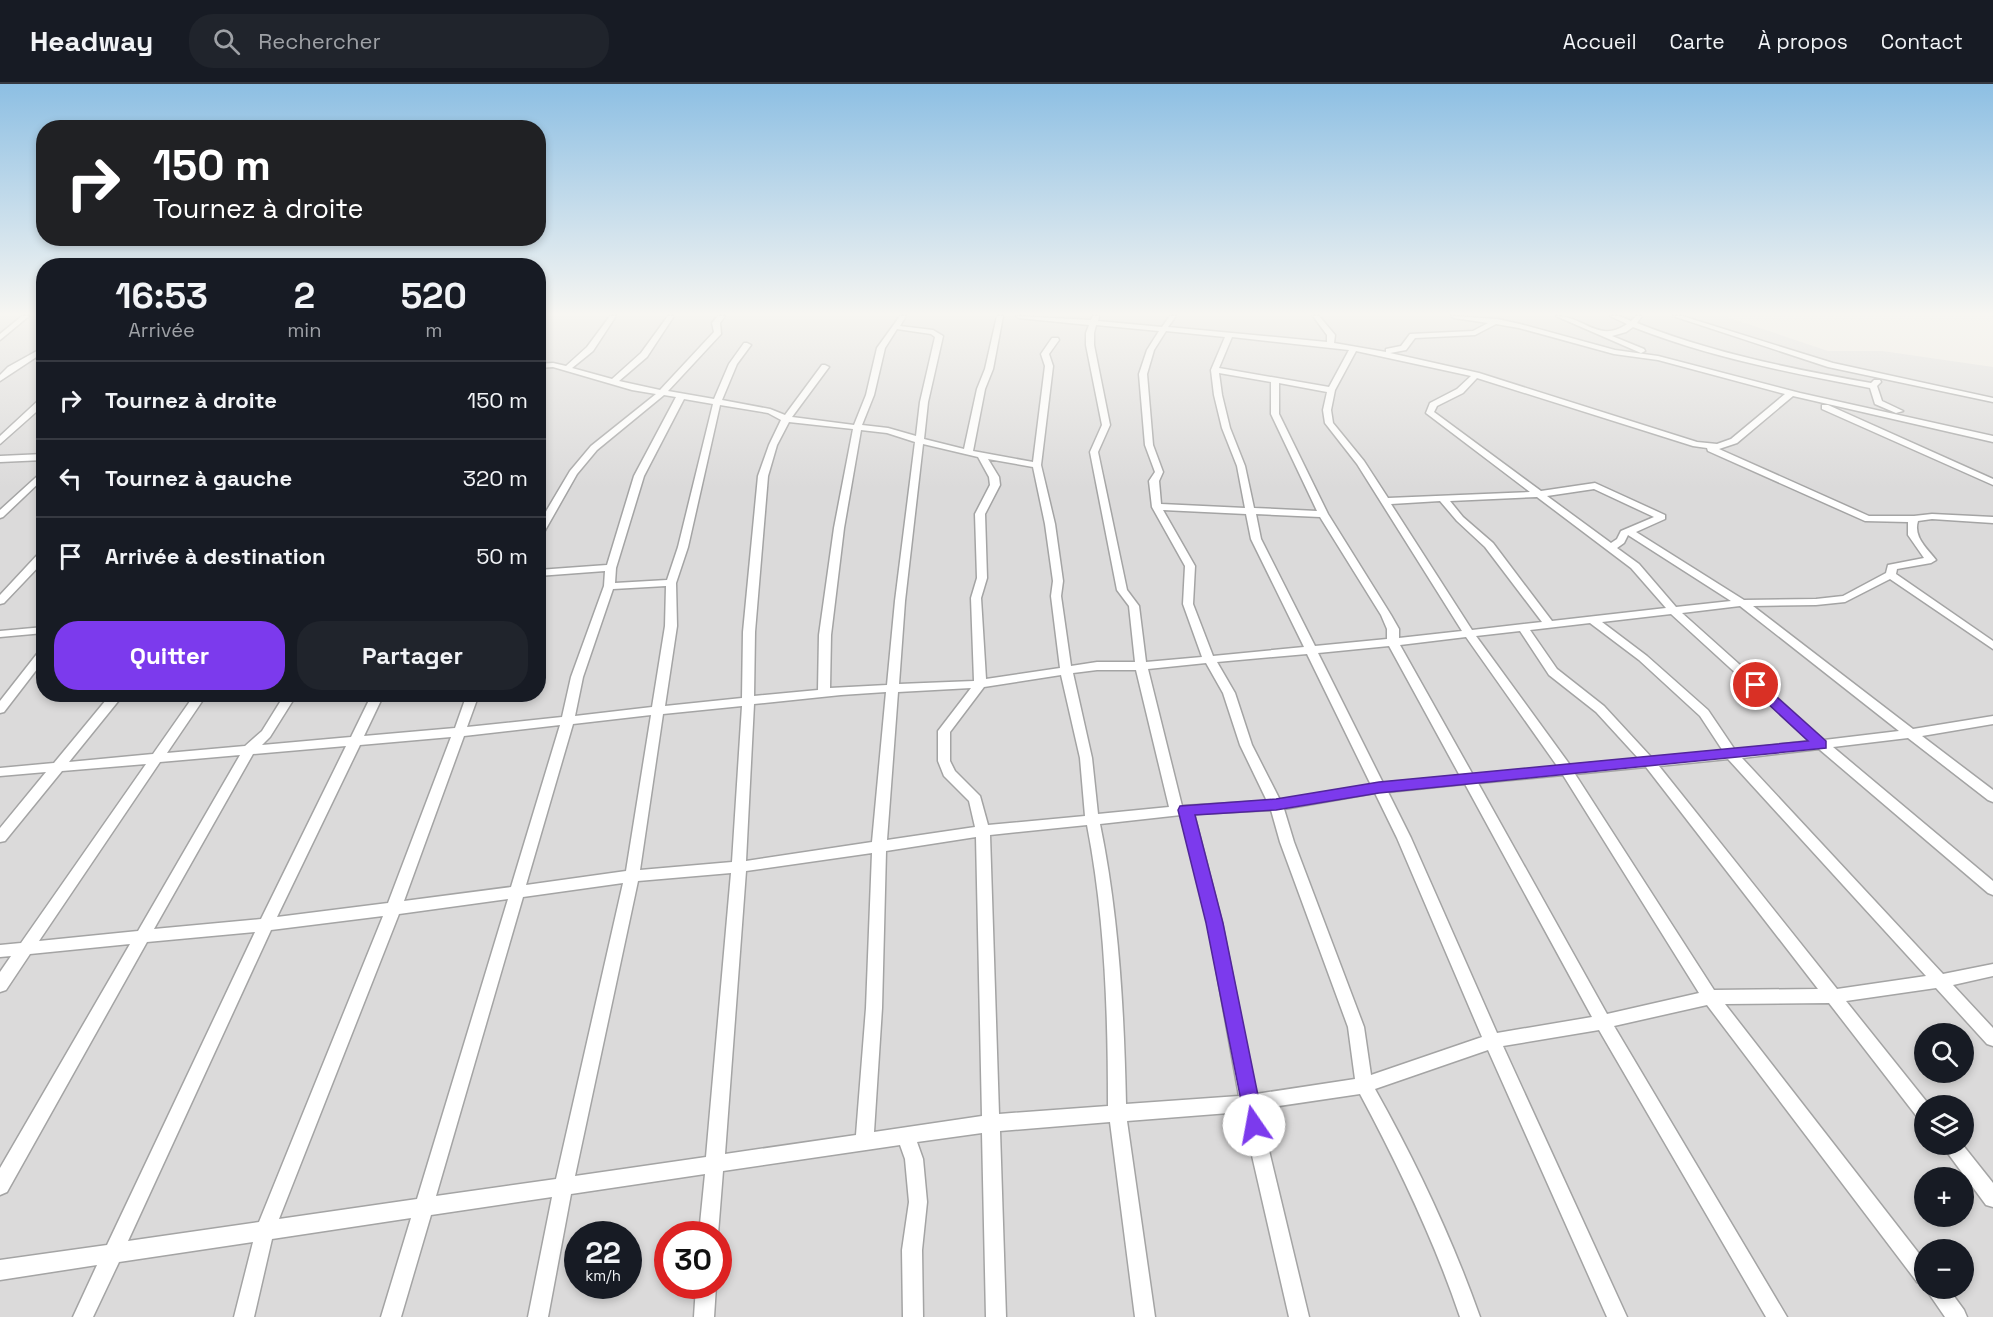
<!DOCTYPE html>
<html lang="fr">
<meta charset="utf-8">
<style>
:root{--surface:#171b24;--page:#20242c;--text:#f1f3f6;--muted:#9ea1a6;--line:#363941;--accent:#7c3aed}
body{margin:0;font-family:"Space Grotesk",sans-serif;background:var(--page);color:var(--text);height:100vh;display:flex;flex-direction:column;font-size:22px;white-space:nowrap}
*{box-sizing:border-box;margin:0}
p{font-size:20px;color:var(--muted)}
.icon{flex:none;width:33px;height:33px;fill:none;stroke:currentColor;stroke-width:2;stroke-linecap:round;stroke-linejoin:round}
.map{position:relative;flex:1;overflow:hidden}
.side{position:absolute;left:36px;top:174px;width:510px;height:444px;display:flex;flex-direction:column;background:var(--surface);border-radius:24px;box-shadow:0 3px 9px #0003}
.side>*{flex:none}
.top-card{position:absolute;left:36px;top:36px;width:510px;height:126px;border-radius:24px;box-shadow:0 3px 9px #0003;background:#202124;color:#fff;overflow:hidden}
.fabs{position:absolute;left:1914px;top:939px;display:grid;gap:12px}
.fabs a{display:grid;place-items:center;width:60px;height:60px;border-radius:50%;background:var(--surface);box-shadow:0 3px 9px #0003;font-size:30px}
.speed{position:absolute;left:564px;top:1137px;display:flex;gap:12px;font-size:30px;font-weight:700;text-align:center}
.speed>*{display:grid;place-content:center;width:78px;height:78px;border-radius:50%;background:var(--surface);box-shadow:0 3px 9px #0003;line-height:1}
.speed small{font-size:15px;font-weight:400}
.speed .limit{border:9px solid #d22;background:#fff;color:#111}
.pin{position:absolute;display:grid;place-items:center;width:51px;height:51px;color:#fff;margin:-26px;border:3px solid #fff;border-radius:50%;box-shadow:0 2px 6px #0007}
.me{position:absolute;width:66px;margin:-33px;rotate:348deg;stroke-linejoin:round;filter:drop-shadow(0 0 4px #0008)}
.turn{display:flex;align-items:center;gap:21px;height:126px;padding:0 18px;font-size:27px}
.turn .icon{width:78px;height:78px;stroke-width:2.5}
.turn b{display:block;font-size:42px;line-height:51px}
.eta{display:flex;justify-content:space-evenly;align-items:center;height:102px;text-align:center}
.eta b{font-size:36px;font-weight:700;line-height:42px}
.action{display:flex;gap:12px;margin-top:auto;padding:12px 18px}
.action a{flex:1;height:69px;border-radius:24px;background:var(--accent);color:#fff;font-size:24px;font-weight:700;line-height:69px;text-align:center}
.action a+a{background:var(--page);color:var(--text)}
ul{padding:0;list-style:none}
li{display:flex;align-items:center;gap:18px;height:78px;padding:0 18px;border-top:2px solid var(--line)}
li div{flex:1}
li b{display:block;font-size:22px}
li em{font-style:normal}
header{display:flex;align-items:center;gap:36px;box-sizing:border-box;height:84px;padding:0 30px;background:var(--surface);border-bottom:2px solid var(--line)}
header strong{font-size:28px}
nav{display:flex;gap:33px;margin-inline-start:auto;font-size:21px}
.search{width:420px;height:54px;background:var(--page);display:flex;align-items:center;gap:15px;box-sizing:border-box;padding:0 21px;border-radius:24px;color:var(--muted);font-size:22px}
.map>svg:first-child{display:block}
.residential{fill:#dbdada;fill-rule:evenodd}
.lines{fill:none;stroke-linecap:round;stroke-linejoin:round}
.street-casing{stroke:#a4a4a4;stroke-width:3}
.street{fill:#fff;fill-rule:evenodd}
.route{fill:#7c3aed;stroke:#51269a;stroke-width:1.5}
</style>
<header>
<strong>Headway</strong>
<div class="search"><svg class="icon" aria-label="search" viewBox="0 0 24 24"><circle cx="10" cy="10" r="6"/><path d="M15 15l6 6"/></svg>Rechercher</div>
<nav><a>Accueil</a><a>Carte</a><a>À propos</a><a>Contact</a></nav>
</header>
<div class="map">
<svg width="1993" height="1233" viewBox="0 0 1993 1233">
<rect width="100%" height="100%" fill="#eeeae3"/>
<path class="residential" d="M0,232H43L44,610H538L539,232H1724L1828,267H1882L1993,283V1233H0ZM1924,950H1964V988H1924ZM1924,1022H1964V1060H1924ZM1924,1094H1964V1132H1924ZM578,1150H628V1202H578ZM668,1150H718V1202H668ZM1924,1166H1964V1204H1924Z"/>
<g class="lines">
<g class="street-casing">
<path id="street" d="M22,232H29L0,256V250Z
M610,232H616L593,267L572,284L612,295L641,269L668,232H674L647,273L619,297L660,306L714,248L712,239L718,232H725L720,239L721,250L668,307L714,315L729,280L744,259H747L751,261L737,280L722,316L770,325L785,331L822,281H825L829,283L792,333L854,341L866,311L877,264L900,232H906L900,242L933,246L943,252L928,318L924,355L964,365L977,305L985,285L997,232H1003L993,285L985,305L973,367L1033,378L1045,282L1041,270L1052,254H1058L1059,256L1049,270L1053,282L1041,381L1055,440L1063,497L1061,512L1071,582L1097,578H1135L1129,522L1117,506L1090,368L1102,341L1086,261V249L1089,241L1019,234L1016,232L1091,236L1093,232H1099L1098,237L1162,243L1170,232H1176L1168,243L1327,258V251L1313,232H1319L1335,251L1334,259L1386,268V265L1401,262L1410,250L1473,247L1488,239L1454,234L1451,232L1497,235L1520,240L1615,266L1658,272L1800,309L1993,352V358L1793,312L1737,359L1719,365L1869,432H1914L1932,430L1993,433V439L1932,435L1918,437C1913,453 1927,464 1936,476L1931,479L1897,485L1896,490L1993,557V565L1890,495L1845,518L1816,521L1753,522L1913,645L1993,632V640L1922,652L1993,706V718L1988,716L1908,654L1833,663L1993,797V811L1988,809L1819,665L1742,674L1943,890L1993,880V892L1953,901L1993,944V962L1987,960L1936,904L1846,917L1930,1022H1924V1036L1918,1034L1829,919L1725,920L1924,1176V1201L1917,1198L1707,921L1614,942L1787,1233H1766L1599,946L1503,962L1627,1233H1607L1488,966L1375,1005C1416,1078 1452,1154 1480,1233H1460C1434,1156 1398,1081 1360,1010L1259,1025L1309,1233H1289L1242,1028L1127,1037L1155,1233H1135L1110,1038L1000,1047L1006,1233H986L982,1049L917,1058L923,1075L927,1118L922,1166L923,1233H903L902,1166L909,1118L905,1075L900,1061L723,1087L718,1150H699L705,1090L571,1110L548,1233H528L552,1113L431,1131L401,1233H381L411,1134L272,1155L254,1233H234L253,1158L119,1178L93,1233H73L97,1181L0,1196V1176L107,1161L255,848L147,858L7,1108L0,1111V1084L130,860L30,870L6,906L0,908V888L11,872L0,873V861L21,859L146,680L62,687L5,757L0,758V744L46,688L0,692V684L54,679L111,610H124L69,678L153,670L195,610H207L167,669L245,662L262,647L285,610H297L270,653L262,661L351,653L372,610H384L364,652L455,644L467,610H479L467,643L562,633L571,593L604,502L605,487L538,492V486L607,481L634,392L676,313L664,311L597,366L577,390L543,450L538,453V441L570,387L591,362L656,310L632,306L553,283L538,284V280L553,279L566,282L587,263ZM1496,240L1519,244L1614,270L1658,276L1785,310L1731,355L1717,360L1697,358L1479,289L1390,269L1406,266L1415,254L1475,251ZM1096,241L1159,247L1147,266L1139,290L1145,361L1155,388L1149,397L1152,423L1185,482L1183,520L1202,573L1146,578L1139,522L1127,506L1098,368L1110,341L1094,261V249ZM897,245L931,250L935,253L920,318L916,352L888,344L862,341L874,311L885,264ZM1166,247L1225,253L1211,286L1214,311L1222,344L1237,382L1245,424L1161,420L1159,397L1163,388L1153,361L1147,290L1154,266ZM1232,253L1349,266L1329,303L1219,284ZM1356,267L1471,292L1457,305L1430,319L1426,329L1530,408L1388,414L1364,377L1333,339L1331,326L1335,306ZM1219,289L1271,298V330L1317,427L1254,424L1245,382L1230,344L1222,311ZM1477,294L1693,362L1707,364L1708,367L1865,437L1908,438V451L1924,474L1888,481L1886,489L1843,512L1816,515L1744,516L1636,448L1665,435V431L1595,399L1541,407L1434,328L1437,322L1463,309ZM1279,299L1327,308L1323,326L1325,339L1357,380L1462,547L1399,554V545L1391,531L1328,430L1279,330ZM684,315L713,320L678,463L667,496L615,499L616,484L644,392ZM720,321L768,329L781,336L769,361L758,392L743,548L742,614L665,622L677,542L676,499L688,463ZM789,338L853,345L834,444L819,551L818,606L754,612L755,548L768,392L777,361ZM861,346L887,349L915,358L895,517L887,601L830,604L831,551L844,444ZM923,360L978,373L989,393L990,401L975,430L977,494L971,514L974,597L899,600L905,517ZM988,375L1033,383L1045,440L1053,497L1051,512L1060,584L986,595L981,514L987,494L985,430L1000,401L999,393ZM1594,405L1654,433L1621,447L1617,455L1611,459L1547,412ZM1537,413L1631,484L1666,524L1552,537L1493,459L1463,433L1450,417ZM1440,417L1457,437L1485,463L1542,538L1472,546L1391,420ZM1163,426L1246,430L1251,455L1304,563L1213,572L1193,520L1195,482ZM1256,430L1320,433L1381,531L1387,545V555L1315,562L1261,455ZM1628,451L1731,517L1676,523L1639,480L1617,464L1624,459ZM666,502L665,542L652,623L575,632L583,593L613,505ZM1740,522L1899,647L1824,656L1682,529ZM1671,530L1810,657L1735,666L1708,626L1647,572L1602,538ZM1590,539L1639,576L1700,632L1723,667L1652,674L1604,622L1557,585L1530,546ZM1520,547L1549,591L1596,628L1639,675L1570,681L1476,552ZM1466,553L1555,679L1558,683L1473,691L1400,561ZM1389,562L1460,692L1383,699L1318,569ZM1307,570L1371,701L1280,716L1252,661L1235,609L1217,578ZM1206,579L1223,609L1240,661L1267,717L1182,722L1148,585ZM1097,586H1136L1169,723L1098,730L1092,674L1073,589ZM1061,591L1080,674L1085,732L988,741L980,712L955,687L950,677V648L984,603ZM971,604L938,647V677L944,692L969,717L975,743L887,756L898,608ZM886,608L872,758L746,777L754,620L841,611ZM742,622L732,778L640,786L663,630ZM651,631L626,787L526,801L573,640ZM560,641L511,803L404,817L464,652ZM451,653L388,819L277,833L360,661ZM346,662L261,835L154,845L253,670ZM240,671L138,847L39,857L160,678ZM1728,675L1926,892L1837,905L1659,682ZM1646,683L1818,905L1714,906L1575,690ZM1563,691L1699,909L1607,930L1478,699ZM1465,700L1592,933L1497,949L1411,754L1388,708ZM1375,709L1397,754L1482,953L1371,991L1364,943L1294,758L1284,725ZM1271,726L1280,758L1348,943L1355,995L1256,1010L1222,839L1194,730ZM1181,731L1208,839L1239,1012L1126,1020C1124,927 1119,832 1100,740ZM1087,741C1105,833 1108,928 1108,1022L999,1030L990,751ZM976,753L982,1032L874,1048L882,924L886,767ZM872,769L866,924L856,1051L725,1070L746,787ZM731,789L706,1073L575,1092L638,797ZM623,799L556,1095L436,1112L523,813ZM508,815L417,1115L279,1135L399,830ZM383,832L259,1138L128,1157L271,846Z
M1556,232C1584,232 1599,260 1627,240L1610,232H1619L1631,237L1636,232H1642L1637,239C1712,269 1792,285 1871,299L1874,296H1880L1881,298L1877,302L1882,317L1903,327L1896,329L1875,320L1870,304C1790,289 1709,273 1633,243L1626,248L1612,252L1644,265L1645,267L1641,269Z
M1673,232H1682L1833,279L1993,314V318L1828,283Z
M44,263V268L0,297V291L8,283Z
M41,314H44V321L0,360V352Z
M1822,321H1828L1993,395V401L1822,325Z
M44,370V376L0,378V372Z
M44,386V394L3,433L0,434V426Z
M44,467V477L4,519L0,520V511L40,468Z
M44,543V549L0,553V547Z
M44,565V576L4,628L0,629V617L40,566Z
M1941,1060H1962L1993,1099V1123L1986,1121Z
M696,1202H716L714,1233H694Z
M1925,1204H1948L1964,1226L1967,1233H1945Z"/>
</g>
<use href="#street" class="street"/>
</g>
<linearGradient id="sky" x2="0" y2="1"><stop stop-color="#8dbfe3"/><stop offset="0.57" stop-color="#f7f6f2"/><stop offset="1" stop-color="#f7f6f2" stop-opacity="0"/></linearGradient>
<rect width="1993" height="404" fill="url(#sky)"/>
<path class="route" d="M1756,597L1760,598L1826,657V664L1379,709L1276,726L1195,731L1223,839L1264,1041L1261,1047L1254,1050L1247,1047L1206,839L1178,726L1180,722L1276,715L1379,698L1808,657L1751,604L1749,601Z"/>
</svg>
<div class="fabs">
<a><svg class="icon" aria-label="search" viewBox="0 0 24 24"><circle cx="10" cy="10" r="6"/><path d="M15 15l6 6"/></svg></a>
<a><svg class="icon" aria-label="layers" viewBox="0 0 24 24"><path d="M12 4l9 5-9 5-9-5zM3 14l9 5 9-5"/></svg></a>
<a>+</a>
<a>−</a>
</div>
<div class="speed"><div>22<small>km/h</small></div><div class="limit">30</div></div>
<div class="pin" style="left:1756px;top:601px;background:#d93025"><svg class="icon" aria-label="arrive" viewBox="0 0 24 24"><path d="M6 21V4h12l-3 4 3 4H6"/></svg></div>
<svg class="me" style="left:1254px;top:1041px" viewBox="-20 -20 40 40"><circle r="19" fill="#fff"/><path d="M0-13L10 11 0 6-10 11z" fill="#7c3aed"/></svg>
<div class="top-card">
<div class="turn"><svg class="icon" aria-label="right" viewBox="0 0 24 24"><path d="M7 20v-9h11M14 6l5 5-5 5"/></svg><div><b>150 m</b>Tournez à droite</div></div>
</div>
<section class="side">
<div class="eta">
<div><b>16:53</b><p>Arrivée</p></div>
<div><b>2</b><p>min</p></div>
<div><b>520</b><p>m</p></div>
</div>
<ul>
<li><svg class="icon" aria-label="right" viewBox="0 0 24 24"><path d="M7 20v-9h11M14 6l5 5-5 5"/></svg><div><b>Tournez à droite</b></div><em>150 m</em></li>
<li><svg class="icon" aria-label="left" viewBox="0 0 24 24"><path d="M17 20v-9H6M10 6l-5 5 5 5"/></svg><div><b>Tournez à gauche</b></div><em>320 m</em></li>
<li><svg class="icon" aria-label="arrive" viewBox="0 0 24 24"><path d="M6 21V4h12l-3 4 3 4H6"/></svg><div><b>Arrivée à destination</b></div><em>50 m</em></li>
</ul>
<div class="action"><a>Quitter</a><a>Partager</a></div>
</section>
</div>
